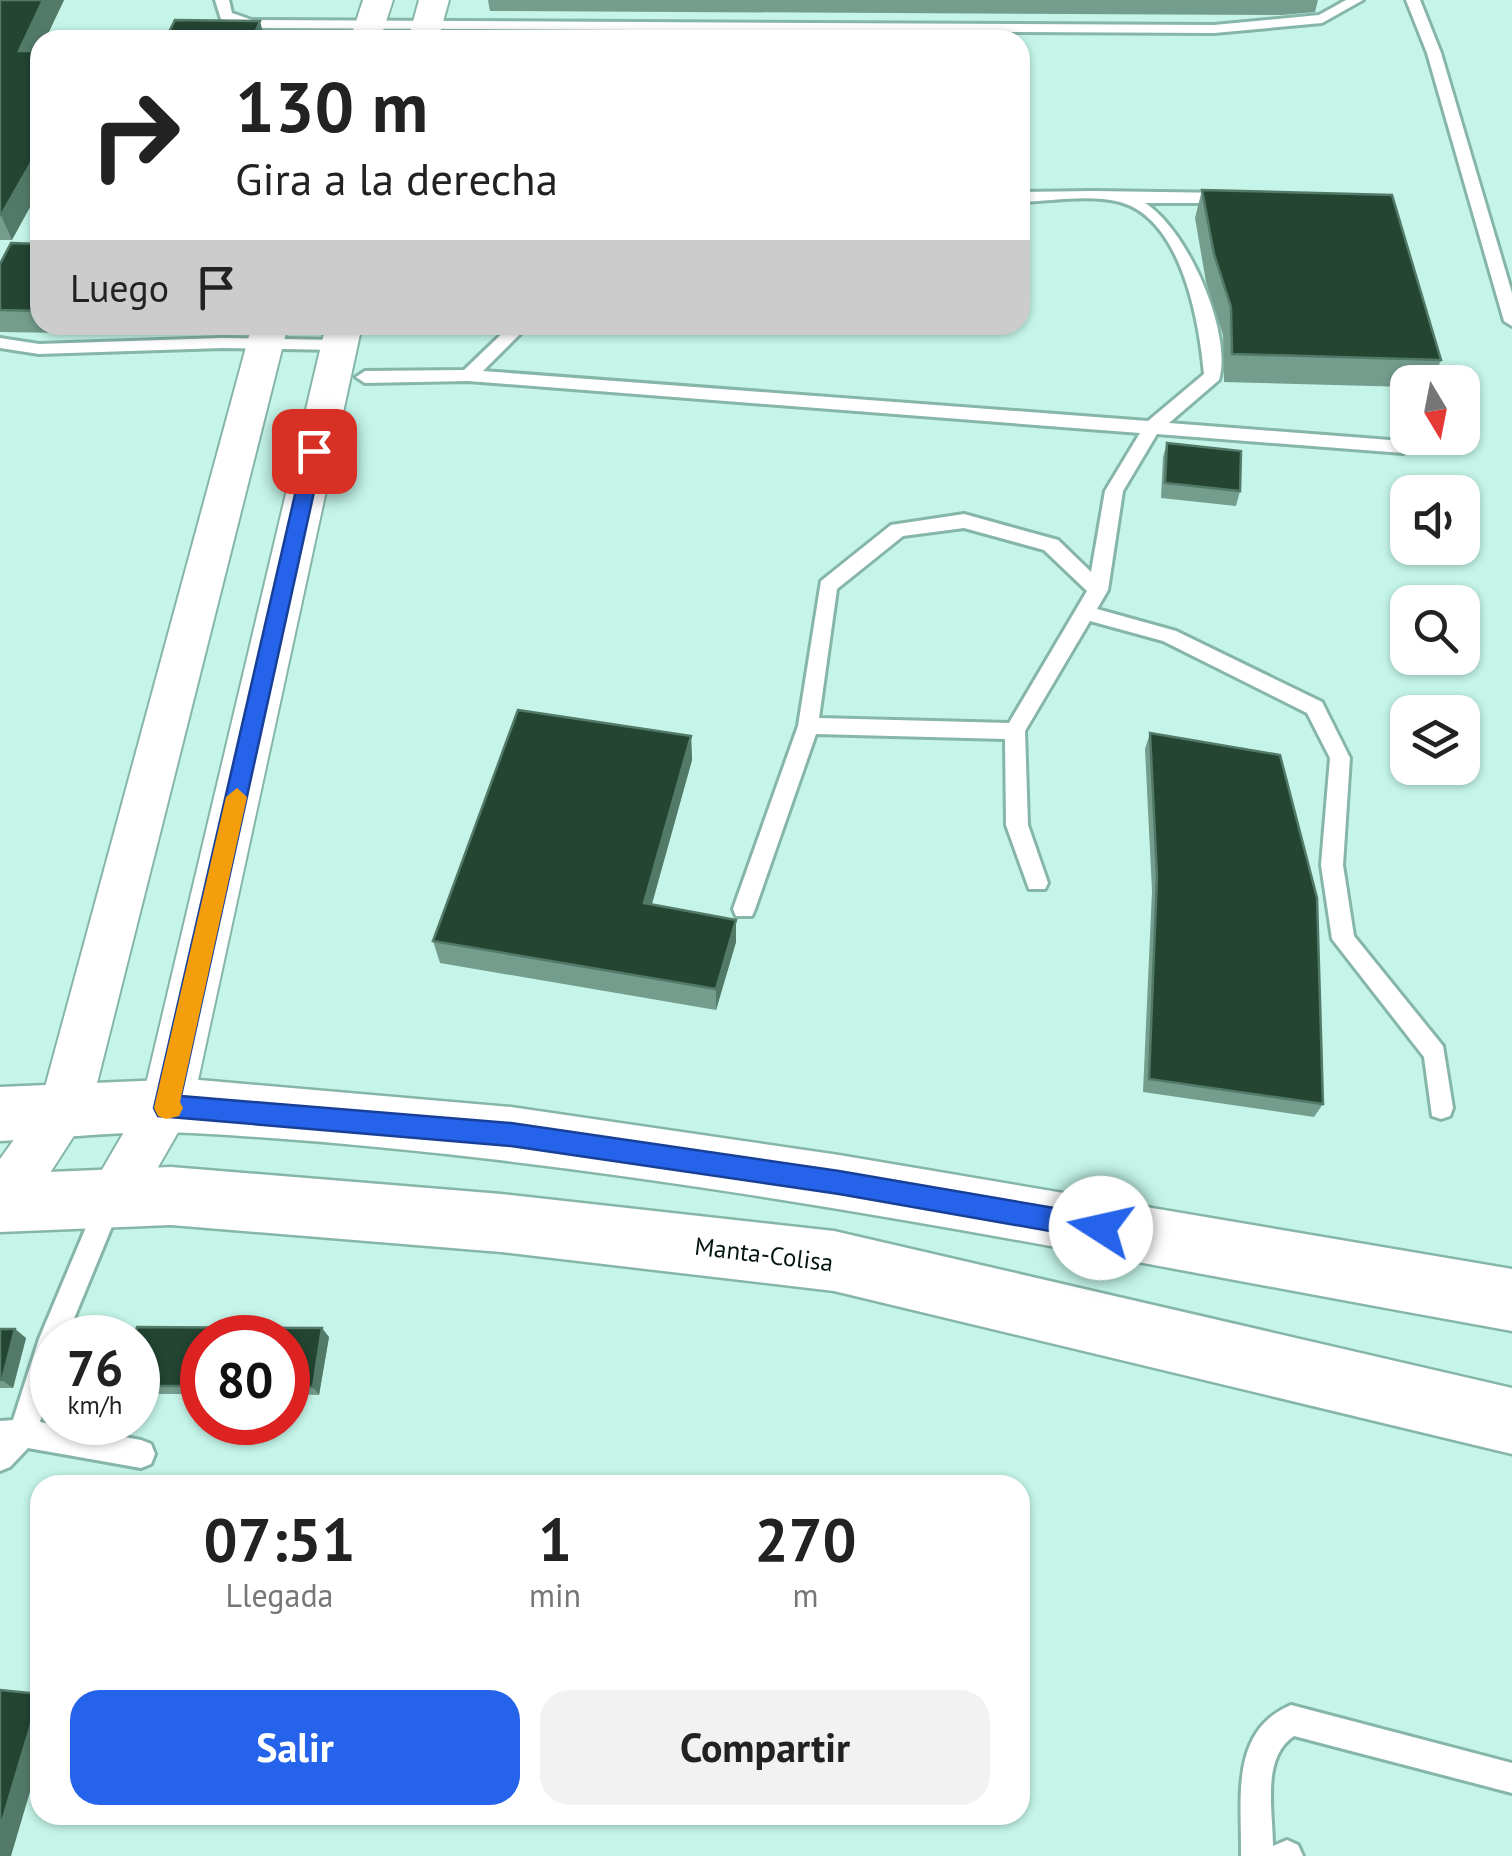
<!DOCTYPE html>
<html lang="es">
<style>
:root{--surface:#fff;--page:#f2f2f2;--text:#222;--muted:#767676;--accent:#2563eb}
body{margin:0;font-family:"PT Sans",sans-serif;background:var(--page);color:var(--text);height:100vh;display:flex;flex-direction:column;font-size:38px;white-space:nowrap}
*{box-sizing:border-box;margin:0}
p{font-size:32px;color:var(--muted)}
.icon{flex:none;width:55px;height:55px;fill:none;stroke:currentColor;stroke-width:2;stroke-linecap:round;stroke-linejoin:round}
.map{position:relative;flex:1;overflow:hidden}
.details{position:absolute;left:30px;top:1475px;width:1000px;height:350px;display:flex;flex-direction:column;background:var(--surface);border-radius:30px;box-shadow:0 2px 8px #0004}
.details>*{flex:none}
.hud{position:absolute;left:30px;top:30px;width:1000px;height:305px;border-radius:30px;box-shadow:0 2px 8px #0004;background:#fff;color:var(--text);overflow:hidden}
.needle{width:65px;rotate:170deg}
.controls{position:absolute;left:1390px;top:365px;display:grid;gap:20px}
.controls a{display:grid;place-items:center;width:90px;height:90px;border-radius:20px;background:var(--surface);box-shadow:0 2px 8px #0004;font-size:50px}
.speed{position:absolute;left:30px;top:1315px;display:flex;gap:20px;font-size:50px;font-weight:700;text-align:center}
.speed>*{display:grid;place-content:center;width:130px;height:130px;border-radius:50%;background:var(--surface);box-shadow:0 2px 8px #0004;line-height:1}
.speed small{font-size:25px;font-weight:400}
.speed .limit{border:15px solid #d22;background:#fff;color:#111}
.pin{position:absolute;display:grid;place-items:center;width:85px;height:85px;color:#fff;margin:-42px;border-radius:20px;box-shadow:0 5px 15px #0006}
.me{position:absolute;width:110px;margin:-55px;rotate:280deg;stroke-linejoin:round;filter:drop-shadow(0 0 8px #0008)}
.turn{display:flex;align-items:center;gap:35px;height:210px;padding:0 40px;font-size:45px}
.turn .icon{width:130px;height:130px;stroke-width:2.5}
.turn b{display:block;font-size:70px;line-height:85px}
.then{display:flex;align-items:center;height:95px;padding:0 40px;background:#0003;gap:20px;font-size:38px}
.eta{display:flex;justify-content:space-evenly;align-items:center;height:170px;text-align:center}
.eta b{font-size:60px;font-weight:800;line-height:70px}
.button{display:flex;gap:20px;margin-top:auto;padding:20px 40px}
.button a{flex:1;height:115px;border-radius:30px;background:var(--accent);color:#fff;font-size:40px;font-weight:800;line-height:115px;text-align:center}
.button a+a{background:var(--page);color:var(--text)}
.map>svg:first-child{display:block}
.lines{fill:none;stroke-linecap:round;stroke-linejoin:round}
.service-casing{stroke:#86b5a9;stroke-width:6}
.minor-casing{stroke:#86b5a9;stroke-width:4}
.trunk-casing{stroke:#86b5a9;stroke-width:5}
.service{fill:#fff;fill-rule:evenodd}
.minor{fill:#fff;fill-rule:evenodd}
.trunk{fill:#fff;fill-rule:evenodd}
.wall{fill:#749d8d}
.shaded-wall{fill:#537a69}
.building{fill:#234532;stroke:#537a69;stroke-width:2.5}
.route{fill:#2563eb;stroke:#184099;stroke-width:2.5}
.slow{fill:#f59e0b}
.labels{text-anchor:middle;stroke-width:10;stroke-linejoin:round;paint-order:stroke}
.street-label{font-size:25px;fill:#041613;stroke:#fff}
</style>
<div class="map">
<svg width="1512" height="1856" viewBox="0 0 1512 1856">
<rect width="100%" height="100%" fill="#c4f5e8"/>
<g class="lines">
<g class="service-casing">
<path id="service" d="M215,0H229L232,13L252,20L1214,25L1319,15L1346,0H1363L1322,23L1214,33L251,28L221,19Z
M1406,0H1420L1441,53L1512,293V326L1504,321L1427,53Z
M1094,191L1228,193L1236,198L1228,203H1145C1187,229 1233,333 1219,380L1169,423L1403,441L1412,447L1403,453L1157,434L1123,491L1108,590L1097,609L1176,631L1322,702L1350,758L1343,865L1354,936L1443,1046L1453,1108L1450,1116L1441,1119L1432,1116L1424,1057L1332,939L1321,865L1330,758L1307,713L1163,641L1090,621L1025,731L1028,825L1048,883L1045,889H1029L1006,825L1005,739L816,734L755,909L752,916H736L733,909L798,726L821,581L891,525L964,514L1058,540L1091,572L1105,491L1140,433L468,381L365,383L356,377L365,371L464,370L511,325H529L483,371L1148,421L1204,374C1199,321 1182,219 1120,202C1090,194 1051,201 1020,202V192ZM964,528L1044,550L1087,591L1009,723L819,718L837,589L903,536Z
M0,338L39,344L222,338L338,340L347,345L338,350L222,348L39,354L0,348Z
M109,1190L118,1194L122,1202L66,1338H52V1381L40,1422L141,1440L151,1444L155,1454L151,1464L141,1468L28,1448L10,1467L0,1471V1421L13,1420L39,1339L100,1194Z
M1291,1705L1512,1763V1793L1294,1736C1261,1758 1273,1810 1273,1846L1287,1840L1298,1845L1303,1856H1241C1242,1800 1229,1731 1291,1705Z"/>
</g>
<g class="minor-casing">
<path id="minor" d="M363,0H393L380,40H350Z
M419,0H449L438,40H408Z
M252,325H288L90,1111L19,1221L0,1228V1159L41,1102Z
M326,325H362L192,1108L130,1216L111,1224L92,1216L85,1199L142,1101Z"/>
</g>
<g class="trunk-casing">
<path id="trunk" d="M188,1079L511,1107L839,1155L1512,1269V1331C1075,1253 636,1157 192,1133C129,1130 63,1138 0,1141V1087Z
M171,1167L501,1194L834,1231L1512,1388V1454L834,1291L501,1252L171,1225L0,1232V1174Z"/>
</g>
<use href="#service" class="service"/>
<use href="#minor" class="minor"/>
<use href="#trunk" class="trunk"/>
</g>
<path class="wall" d="M0,0H64L45,40H40L12,240H0Z
M488,0H1318L1315,12L1282,15L490,11Z
M1202,190L1441,360L1432,382H1408V387L1224,382L1223,335L1206,282L1195,218Z
M40,244V325H199L195,335L0,332V264Z
M1167,443L1240,491L1236,506L1161,498L1163,457Z
M1150,733L1323,1104L1314,1117L1143,1092L1152,891L1145,749Z
M691,736L692,760L652,904L736,920V942L716,1010L440,963L433,941Z
M0,1329H15L26,1338L13,1388H0Z
M329,1337L319,1395L288,1394V1338H202V1394H138V1338Z"/>
<path class="shaded-wall" d="M43,0H64L45,40H40V51H19Z
M260,21L265,40H252Z
M40,147V189L12,240L1,215Z
M192,325H199L195,335Z
M691,736L692,760L646,925L644,903Z
M736,920V942L716,1010V989Z
M322,1328L329,1337L319,1395L313,1387Z
M15,1329L26,1338L13,1388L2,1380Z
M40,1695V1758L11,1856H0V1828Z"/>
<path class="building" d="M0,0H43L19,51H40V147L1,215H0Z
M175,20L260,21L252,40H165Z
M1202,190L1392,195L1441,360L1232,354L1231,307L1214,254Z
M11,243L40,244V311L0,310V264Z
M1167,443L1241,451L1240,491L1165,483Z
M518,710L691,736L644,903L736,920L716,989L433,941Z
M1150,733L1280,755L1317,898L1323,1104L1149,1079L1157,876Z
M137,1327L322,1328L313,1387L288,1386V1338H202V1386H138V1338H134Z
M0,1329H15L2,1380H0Z
M0,1690L40,1694L0,1828Z"/>
<path class="route" d="M314,445L323,451L181,1096L511,1123L839,1171L1101,1216L1110,1220L1114,1228L1110,1237L1101,1240L839,1194L511,1146L158,1116L154,1108L305,451Z"/>
<path class="slow" d="M237,788L247,797L180,1102L183,1108L179,1116L166,1119L158,1116L154,1108L226,797Z"/>
<g class="labels">
<g class="street-label">
<text transform="translate(764 1254) rotate(7)" y="9">Manta-Colisa</text>
</g>
</g>
</svg>
<div class="controls">
<a><svg class="needle" viewBox="-14 -14 28 28"><path d="M0-13l5 13h-10z" fill="#e53935"/><path d="M0 13l5-13h-10z" fill="#767676"/></svg></a>
<a><svg class="icon" aria-label="sound" viewBox="0 0 24 24"><path d="M4 9h4l5-4v14l-5-4H4zM17 9q2 3 0 6"/></svg></a>
<a><svg class="icon" aria-label="search" viewBox="0 0 24 24"><circle cx="10" cy="10" r="6"/><path d="M15 15l6 6"/></svg></a>
<a><svg class="icon" aria-label="layers" viewBox="0 0 24 24"><path d="M12 4l9 5-9 5-9-5zM3 14l9 5 9-5"/></svg></a>
</div>
<div class="speed"><div>76<small>km/h</small></div><div class="limit">80</div></div>
<div class="pin" style="left:314px;top:451px;background:#d93025"><svg class="icon" aria-label="arrive" viewBox="0 0 24 24"><path d="M6 21V4h12l-3 4 3 4H6"/></svg></div>
<svg class="me" style="left:1101px;top:1228px" viewBox="-20 -20 40 40"><circle r="19" fill="#fff"/><path d="M0-13L10 11 0 6-10 11z" fill="#2563eb"/></svg>
<div class="hud">
<div class="turn"><svg class="icon" aria-label="right" viewBox="0 0 24 24"><path d="M7 20v-9h11M14 6l5 5-5 5"/></svg><div><b>130 m</b>Gira a la derecha</div></div>
<div class="then">Luego<svg class="icon" aria-label="arrive" viewBox="0 0 24 24"><path d="M6 21V4h12l-3 4 3 4H6"/></svg></div>
</div>
<section class="details">
<div class="eta">
<div><b>07:51</b><p>Llegada</p></div>
<div><b>1</b><p>min</p></div>
<div><b>270</b><p>m</p></div>
</div>
<div class="button"><a>Salir</a><a>Compartir</a></div>
</section>
</div>
